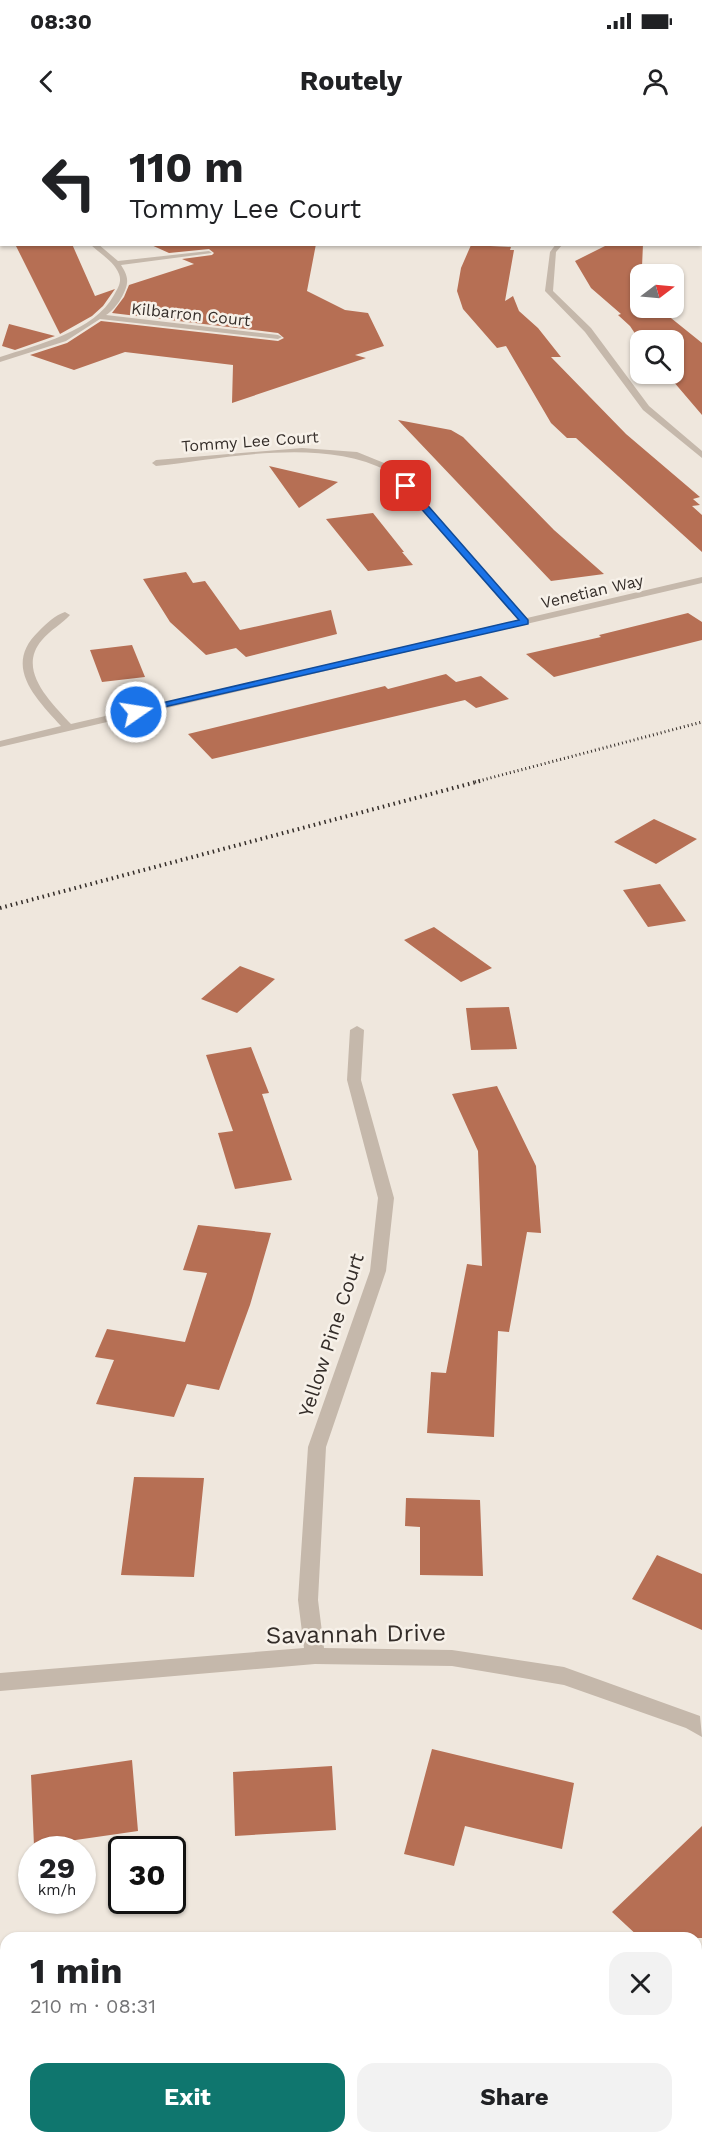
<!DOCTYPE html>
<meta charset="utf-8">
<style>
:root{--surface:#fff;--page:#f2f2f2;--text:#202124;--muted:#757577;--accent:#0f766e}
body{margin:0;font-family:"Work Sans",sans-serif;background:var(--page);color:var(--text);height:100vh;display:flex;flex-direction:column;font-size:22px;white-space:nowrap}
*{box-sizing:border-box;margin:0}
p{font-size:20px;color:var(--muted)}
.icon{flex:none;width:33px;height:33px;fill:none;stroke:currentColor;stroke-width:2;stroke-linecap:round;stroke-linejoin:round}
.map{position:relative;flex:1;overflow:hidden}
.drawer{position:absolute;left:0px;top:1812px;width:702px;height:212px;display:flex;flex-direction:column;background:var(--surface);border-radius:18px 18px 0 0;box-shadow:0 2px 4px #0004}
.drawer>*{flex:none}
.top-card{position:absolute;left:0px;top:0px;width:702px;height:126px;box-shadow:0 2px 4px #0004;background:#fff;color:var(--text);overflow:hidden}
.needle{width:39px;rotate:74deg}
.tools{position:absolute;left:630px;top:144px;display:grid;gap:12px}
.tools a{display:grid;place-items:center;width:54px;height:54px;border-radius:12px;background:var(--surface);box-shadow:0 2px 4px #0004;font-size:30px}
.speed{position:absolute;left:18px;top:1716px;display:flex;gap:12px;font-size:30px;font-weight:700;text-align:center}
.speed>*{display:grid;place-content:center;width:78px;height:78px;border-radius:50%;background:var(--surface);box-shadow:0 2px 4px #0004;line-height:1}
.speed small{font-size:15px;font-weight:400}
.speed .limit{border:3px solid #111;border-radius:9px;background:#fff;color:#111}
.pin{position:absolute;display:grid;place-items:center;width:51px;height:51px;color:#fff;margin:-26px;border-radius:12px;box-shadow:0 3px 9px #0006}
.me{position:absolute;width:66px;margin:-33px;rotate:77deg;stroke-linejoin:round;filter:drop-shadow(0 0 4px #0008)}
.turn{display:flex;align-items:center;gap:21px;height:126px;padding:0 30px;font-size:27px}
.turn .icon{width:78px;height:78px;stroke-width:2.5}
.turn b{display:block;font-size:42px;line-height:51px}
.round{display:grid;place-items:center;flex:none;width:63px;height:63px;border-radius:18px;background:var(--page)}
.summary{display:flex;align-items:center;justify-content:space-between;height:102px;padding:0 30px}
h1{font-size:36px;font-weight:700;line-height:45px}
.cta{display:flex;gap:12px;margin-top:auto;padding:12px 30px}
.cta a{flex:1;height:69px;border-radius:18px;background:var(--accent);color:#fff;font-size:24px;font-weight:700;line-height:69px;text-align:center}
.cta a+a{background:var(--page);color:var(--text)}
.status{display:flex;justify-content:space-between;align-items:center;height:42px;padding:0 30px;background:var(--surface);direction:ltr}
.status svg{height:16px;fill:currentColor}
header{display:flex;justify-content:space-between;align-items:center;height:78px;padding:0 30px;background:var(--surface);font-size:27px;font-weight:700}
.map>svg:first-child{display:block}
.building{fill:#b66f54}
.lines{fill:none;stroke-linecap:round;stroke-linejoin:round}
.service{fill:#c5b8ab;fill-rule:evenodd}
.minor{fill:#c5b8ab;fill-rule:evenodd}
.tertiary{fill:#c5b8ab;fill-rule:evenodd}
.secondary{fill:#99877c;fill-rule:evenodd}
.rail-far1{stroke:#342d29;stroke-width:3;stroke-dasharray:1 3;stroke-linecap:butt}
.rail{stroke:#342d29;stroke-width:4;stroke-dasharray:1.5 4;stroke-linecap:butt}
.route{fill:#1a73e8;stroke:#114b97;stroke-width:1.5}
.labels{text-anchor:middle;stroke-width:5;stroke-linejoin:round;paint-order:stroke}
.far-street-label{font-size:16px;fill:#342d29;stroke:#f7f1e9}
.street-label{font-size:20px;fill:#342d29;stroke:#f7f1e9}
.near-street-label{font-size:24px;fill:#342d29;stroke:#f7f1e9}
</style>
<div class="status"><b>08:30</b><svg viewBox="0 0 49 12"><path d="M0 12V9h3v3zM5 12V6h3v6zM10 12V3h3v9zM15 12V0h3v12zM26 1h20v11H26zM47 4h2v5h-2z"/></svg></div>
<header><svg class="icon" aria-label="back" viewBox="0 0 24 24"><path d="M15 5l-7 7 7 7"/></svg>Routely<svg class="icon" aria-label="person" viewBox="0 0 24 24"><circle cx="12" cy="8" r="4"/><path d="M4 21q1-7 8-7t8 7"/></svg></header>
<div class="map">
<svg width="702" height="2023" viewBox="0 0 702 2023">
<rect width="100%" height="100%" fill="#efe7dd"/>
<path class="building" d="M15,124H72L95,176L115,169L103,186L92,196L60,214Z
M149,124H316L307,171L345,190L368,193L384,226L355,235L366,238L232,283L233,245L125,232L74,250L30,235L67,223L101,201L278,221L284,218L278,213L112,193L124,177L129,165L194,144L182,139L212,135L214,133L209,129L169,133Z
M609,124H643L640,192L661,190L702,223V295L667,254H674V220L640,221L630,206L618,195L621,194L591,168L575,141Z
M471,125L511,127L510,130H514L505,181L513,176L519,191L538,208L561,237H551L626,314L700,377L693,379L700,385L692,386L702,395V432L576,318H567L551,303L506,226L497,228L463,189L457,171L461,148Z
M9,204L55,216L15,230L2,226Z
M398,300L451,310L463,317L554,410L604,454L551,461Z
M269,346L338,362L299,388Z
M373,393L404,432H402L413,445L368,451L326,399Z
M186,452L193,463L205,461L240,510L331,490L337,514L246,537L236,528L206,535L170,502L143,459Z
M688,493L702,502V520L554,557L526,534L601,517L599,515Z
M132,525L145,557L102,562L90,530Z
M446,554L456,562L481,556L509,579L476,588L465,580L212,639L188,614L385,566L388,569Z
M654,699L697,719L656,744L614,722Z
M660,764L686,801L648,807L623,770Z
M434,807L492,848L461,862L404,820Z
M240,846L275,859L237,893L201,879Z
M509,887L517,929L471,930L466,888Z
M251,927L269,973L262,974L292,1060L235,1069L218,1013L233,1011L206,935Z
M497,966L536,1046L541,1113L527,1112L509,1212L498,1211L494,1317L427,1313L431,1252L446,1253L467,1144L482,1146L478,1031L452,974Z
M198,1105L271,1113L250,1185L219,1270L187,1264L174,1297L96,1284L114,1240L95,1237L107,1209L185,1222L207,1153L183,1150Z
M134,1357L204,1358L194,1457L121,1455Z
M406,1378L480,1380L483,1456L420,1455V1407L405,1406Z
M657,1435L702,1454V1510L632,1479Z
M432,1629L574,1663L562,1729L465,1706L454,1746L404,1734Z
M132,1640L138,1711L34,1726L31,1655Z
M332,1646L336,1710L235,1716L233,1652Z
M702,1706V1818H640L612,1792Z"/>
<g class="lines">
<path class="service" d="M411,0H418L409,2Z
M458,0H464L456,2Z"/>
<path class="minor" d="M0,49H2V53H0Z
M700,106H702V111H700Z
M90,124H98L118,141L209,131L212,133L121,145C124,150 128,156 127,163C126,173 115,190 106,195L278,215L282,217L278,219L100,199L66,221L0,242V237C37,225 95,211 114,175C118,168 122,162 119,154C114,141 99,133 90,124Z
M556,124H563L556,132L553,171L591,208L649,286L702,331V338L643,290L585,212L545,171L550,132Z
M302,328L357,332L394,347L527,498L702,457V463L0,627V621L61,606C36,578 2,546 39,511C46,504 55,495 65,492L70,495C62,504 50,510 42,520C16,550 51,582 71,604L518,500L388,351C320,317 229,338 156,346L152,343L156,340Z
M357,906L364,910L361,960L394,1078L386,1151L326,1327L318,1480L324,1528L452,1530L564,1547L700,1596L702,1617L686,1608L564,1565L452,1546L315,1544L0,1571V1553L304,1528L298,1480L308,1327L370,1151L378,1078L347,960L350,910Z"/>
<path class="tertiary" d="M159,0H165L157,2Z"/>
<path class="secondary" d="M85,0L107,2H87Z
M700,59H702V63H700Z"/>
<path class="rail-far1" d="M475,662L702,602"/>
<path class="rail" d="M0,788L480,661"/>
</g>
<path class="route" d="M403,364H409L528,500V504L133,594V590L136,589L519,500L403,368Z"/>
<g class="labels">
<g class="far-street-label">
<text transform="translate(191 194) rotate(6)" y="6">Kilbarron Court</text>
<text transform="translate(250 321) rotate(-4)" y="6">Tommy Lee Court</text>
<text transform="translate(592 471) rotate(-13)" y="6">Venetian Way</text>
</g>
<g class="street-label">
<text transform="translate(331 1215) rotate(-72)" y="7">Yellow Pine Court</text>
</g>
<g class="near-street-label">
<text transform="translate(356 1514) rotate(-1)" y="8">Savannah Drive</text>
</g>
</g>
</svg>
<div class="tools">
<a><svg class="needle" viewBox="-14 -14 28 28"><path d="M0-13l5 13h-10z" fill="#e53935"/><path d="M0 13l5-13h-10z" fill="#757577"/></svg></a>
<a><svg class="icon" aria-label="search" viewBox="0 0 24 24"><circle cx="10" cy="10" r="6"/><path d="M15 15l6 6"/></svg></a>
</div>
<div class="speed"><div>29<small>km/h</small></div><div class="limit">30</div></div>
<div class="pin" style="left:406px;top:366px;background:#d93025"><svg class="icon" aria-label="arrive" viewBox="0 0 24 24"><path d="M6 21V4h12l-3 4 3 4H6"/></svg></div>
<svg class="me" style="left:136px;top:592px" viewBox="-20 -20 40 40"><circle r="17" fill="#1a73e8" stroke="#fff" stroke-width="3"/><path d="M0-11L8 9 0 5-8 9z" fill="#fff"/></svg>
<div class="top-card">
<div class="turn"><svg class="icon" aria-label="left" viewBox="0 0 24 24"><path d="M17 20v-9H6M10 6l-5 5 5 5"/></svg><div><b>110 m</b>Tommy Lee Court</div></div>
</div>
<section class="drawer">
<div class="summary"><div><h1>1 min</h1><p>210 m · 08:31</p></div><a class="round"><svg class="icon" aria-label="close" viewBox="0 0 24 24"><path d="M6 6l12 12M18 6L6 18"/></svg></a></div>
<div class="cta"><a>Exit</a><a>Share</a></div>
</section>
</div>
